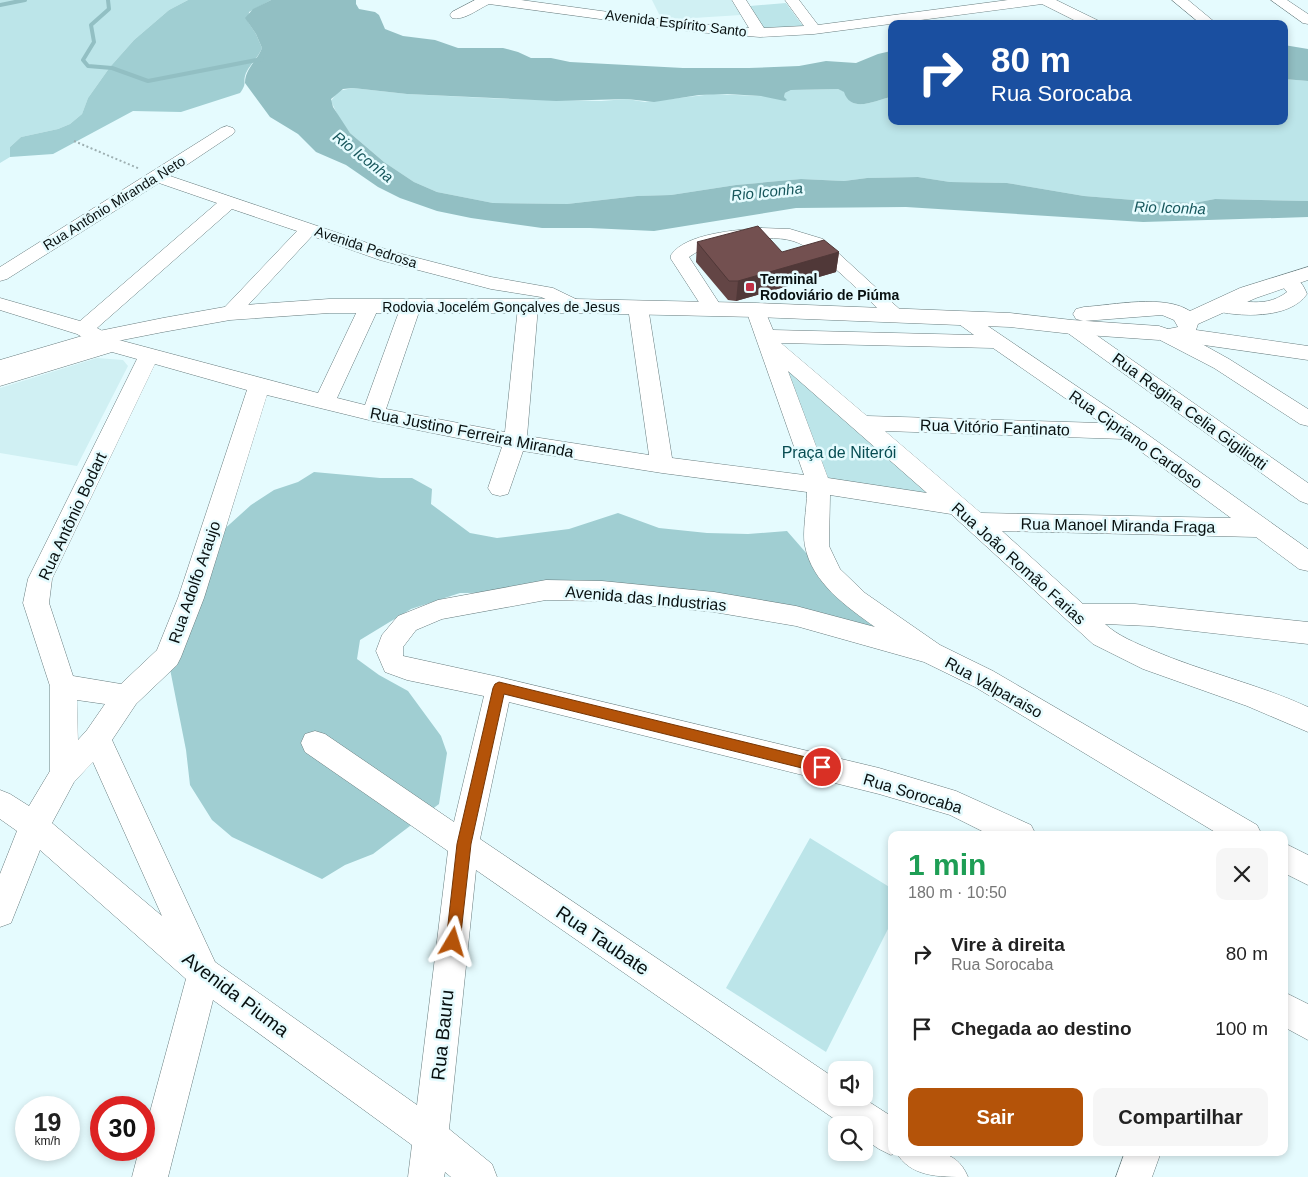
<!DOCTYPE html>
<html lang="pt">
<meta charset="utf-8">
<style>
:root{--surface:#fff;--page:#f6f6f6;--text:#222;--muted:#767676;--accent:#b45309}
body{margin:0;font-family:Arial,sans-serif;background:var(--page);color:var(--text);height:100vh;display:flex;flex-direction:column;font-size:19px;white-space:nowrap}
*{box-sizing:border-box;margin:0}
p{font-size:16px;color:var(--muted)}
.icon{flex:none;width:28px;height:28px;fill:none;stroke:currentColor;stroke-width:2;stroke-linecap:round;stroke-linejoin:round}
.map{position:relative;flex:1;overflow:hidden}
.panel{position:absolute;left:888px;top:831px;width:400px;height:325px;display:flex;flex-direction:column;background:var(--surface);border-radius:10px;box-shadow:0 2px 8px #0003}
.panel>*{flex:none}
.hud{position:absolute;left:888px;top:20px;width:400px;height:105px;border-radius:10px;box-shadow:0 2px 8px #0003;background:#1a4fa0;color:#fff;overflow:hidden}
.buttons{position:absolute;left:828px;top:1061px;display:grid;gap:10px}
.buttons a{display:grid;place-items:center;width:45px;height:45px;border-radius:10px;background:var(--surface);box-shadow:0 2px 8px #0003;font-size:25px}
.speed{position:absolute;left:15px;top:1096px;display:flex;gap:10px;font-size:25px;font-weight:700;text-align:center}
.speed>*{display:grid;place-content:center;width:65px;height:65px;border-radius:50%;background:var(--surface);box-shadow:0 2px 8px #0003;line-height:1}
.speed small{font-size:12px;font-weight:400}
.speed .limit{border:8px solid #d22;background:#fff;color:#111}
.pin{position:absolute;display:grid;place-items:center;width:42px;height:42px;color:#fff;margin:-21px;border:2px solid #fff;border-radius:50%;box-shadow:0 1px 5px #0007}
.me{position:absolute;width:55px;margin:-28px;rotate:7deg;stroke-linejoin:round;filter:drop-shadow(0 0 4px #0008)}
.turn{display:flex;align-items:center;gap:18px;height:105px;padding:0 20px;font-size:22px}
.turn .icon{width:65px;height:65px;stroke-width:2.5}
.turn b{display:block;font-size:35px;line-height:42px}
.round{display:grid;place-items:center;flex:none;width:52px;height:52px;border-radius:10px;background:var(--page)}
.overview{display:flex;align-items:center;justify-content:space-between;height:85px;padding:0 20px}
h1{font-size:30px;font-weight:600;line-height:38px;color:#1e9e55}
.primary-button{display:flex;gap:10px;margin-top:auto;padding:10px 20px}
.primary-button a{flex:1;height:58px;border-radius:10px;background:var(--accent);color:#fff;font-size:20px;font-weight:600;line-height:58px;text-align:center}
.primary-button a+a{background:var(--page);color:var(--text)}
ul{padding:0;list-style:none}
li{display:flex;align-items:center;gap:15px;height:75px;padding:0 20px}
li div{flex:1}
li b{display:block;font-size:19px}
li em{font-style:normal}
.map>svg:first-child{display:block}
.built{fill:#d0f0f3}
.green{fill:#bce5e9}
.forest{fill:#a0ced2}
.water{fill:#92bfc3}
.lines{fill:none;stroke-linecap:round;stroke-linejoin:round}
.stream{stroke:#92bfc3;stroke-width:4}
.minor-casing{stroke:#687c7e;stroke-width:1}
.major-casing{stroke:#687c7e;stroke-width:1}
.path{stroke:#9dafb1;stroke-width:2;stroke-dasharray:2 2.5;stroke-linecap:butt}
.minor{fill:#fff;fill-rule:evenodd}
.major{fill:#fff;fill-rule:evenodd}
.wall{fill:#634545}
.shaded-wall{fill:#503838}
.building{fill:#735050;stroke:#503838}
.route{fill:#b45309;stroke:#753606}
.poi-dot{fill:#c03045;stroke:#e5fbfe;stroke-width:2}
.labels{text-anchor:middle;stroke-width:5;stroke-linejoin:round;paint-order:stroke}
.far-street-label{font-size:14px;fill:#081010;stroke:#e5fbfe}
.far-poi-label{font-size:14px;font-weight:bold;fill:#081010;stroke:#e5fbfe;text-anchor:start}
.far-water-label{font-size:15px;font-style:italic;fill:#16565b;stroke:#e5fbfe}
.street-label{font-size:16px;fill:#081010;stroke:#e5fbfe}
.park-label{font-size:16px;fill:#074c52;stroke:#e5fbfe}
.near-street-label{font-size:19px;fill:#081010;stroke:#e5fbfe}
</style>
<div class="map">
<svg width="1308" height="1177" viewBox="0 0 1308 1177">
<rect width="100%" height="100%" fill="#e5fbfe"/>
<path class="built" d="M652,0H731L741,15L662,20Z
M97,358L123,360L128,366L77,466L0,453V388Z"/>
<path class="green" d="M0,0H188L169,10L134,40L110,67L88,98L82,114L70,124L58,129L21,137L10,147V157L0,163Z
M786,3L805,29L765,30L750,6Z
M1284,79L1308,81V201L1215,199L1194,203L1146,201L1084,196L1007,183L950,182L918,177L867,178L844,181L801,179L736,185L671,195L637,196L567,204L493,203L437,192L414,182L384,162L350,133L339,118L331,101L338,91L353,88L407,94L507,99L601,101L627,99L645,102L713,94L784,97L785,93L791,90L838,89L845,92C851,114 876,100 891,97V121H1284Z
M760,338L954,505L814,482Z
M810,838L891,888V923L826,1052L726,988Z"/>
<path class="forest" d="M188,0H271L249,12L248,22L256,34L262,48C258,58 250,64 246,73C242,83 248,82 240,93L181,112L133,111L53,154L10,157V147L21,137L58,129L70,124L82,114L88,98L110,67L134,40L169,10Z
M314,472L380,478H412L432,489L431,504L470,533L497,538L569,529L618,513L659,528L707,533L748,534L787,531L835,586L891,626L843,629L587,592L460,593L411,609L360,640L357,659L379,675L408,691L441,736L447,753L439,804L373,854L345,865L322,879L232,837L212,820L190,785L186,750L170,669L220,533L251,505L274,490L298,482Z"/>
<path class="water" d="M271,0H356V4L359,9L375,12L379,15L385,29L403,36L435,40L458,48H503L518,52L531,58H551L570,62L683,68H749L799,66L826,61L856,63L878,54L891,51V97C876,100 851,114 844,92L838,89L791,90L785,93L784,97L787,100L785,101L761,96L727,94L699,95L654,102L627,99L556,101L407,94L353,88L343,89L331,99L333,107L350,133L384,162L414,182L437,192L493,203L567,204L637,196L671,195L736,185L801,179L844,181L867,178L918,177L950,182L1007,183L1084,196L1146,201L1194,203L1215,199L1308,201V217L1143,222L906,207L796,208L654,231L590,228H542L471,218L437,211L400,198L378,187L346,165L316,152L298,134L270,117L245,83C245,69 257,61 262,48L256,34L245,18L253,9Z
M1284,45L1308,49V81L1284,79Z"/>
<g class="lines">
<path class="stream" d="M108,0L109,9L91,25L94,42L83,60L88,66L112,68L148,81L262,59
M0,5L25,0"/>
<g class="minor-casing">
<path id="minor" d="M475,0H521L696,24L749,28L732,0H746L764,28L804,26L785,0H799L818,25L1008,0H1056L1099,21L1101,24H1082L1042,4L814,34L760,37L696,32L489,4C478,9 464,21 452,18L450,15L452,12Z
M1172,0H1188L1217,24H1201Z
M1271,0H1287L1308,14V24L1303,23Z
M227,126L233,128L235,131L233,134L170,176L394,252L491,277L553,288L582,302L585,306L582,310L575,312L541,297L491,289L380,260L312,236L237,317L230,319L223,317L220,313L223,309L297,231L232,209L97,328L119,340L318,393L359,307L362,303L369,301L376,303L379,307L337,398L365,405L401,306L404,302L411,300L418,302L421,306L386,409L505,432L518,307L521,303L528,301L535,303L538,307L527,436L649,455L628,307L631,303L638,301L645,303L648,307L672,458L804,475L746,310L749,306L756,304L763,306L773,330L974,335L956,322L953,318L956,314L963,312L970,314L1137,427L1308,549V571L1299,569L1256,537L1002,531L1083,604H1135L1308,622V644L1150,626L1105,624C1118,636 1136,643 1152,650C1203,672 1258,684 1308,707V732L1247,706L1143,669L1093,644L951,514L830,495L829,546L840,569L865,593L940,645L993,671L1257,825L1262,835H1220L975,687L924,662L796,626L714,612L602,601L546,600L442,619L416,630L403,647V656L499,677L879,768L956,791L1031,825L1036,835H990L950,815L879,794L509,702L480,839L836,1079V1098H863L891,1116V1152H896L891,1155L879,1149L864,1139V1125H843L476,870L449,1129L492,1164L497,1177H451L445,1172L444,1177H408L412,1145L213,1000L168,1177H132L139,1150H144V1134L186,979L40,850L11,923L0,927V874L17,831L0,819V790L10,794L29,806L50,771V686L23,603L28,579L137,359L112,352L0,386V372L94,344L77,334L0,310V298L80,321L217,203L159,183L7,279L0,281V267L221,128ZM781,343L993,348L1101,423L867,416ZM155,364L247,390L178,598L157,650L121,684L73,676L49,603L52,579ZM788,371L927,493L828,478ZM267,395L373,421L502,447L488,488L492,494L500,496L508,494L523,451L662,473L807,492C807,508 802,532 805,546C812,583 847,607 875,627L796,606L714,592L602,581L546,580L438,600L398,616L382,635L376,651L385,672L407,680L484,696L454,822L325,734L315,731L305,734L301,743L305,752L448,851L417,1105L215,962L112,740L136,704L177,665L181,657L204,598ZM885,431L1124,439L1231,518L981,513ZM77,700L105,704L87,730L78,740ZM93,762L162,916L52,823L74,782Z
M761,228L790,229L823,239L907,316L904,320L897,322L890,320C868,300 819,248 793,241C777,236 757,239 740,241C722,243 704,246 689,257L723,309L720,313L713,315L706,313L671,259V255C686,233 737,230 761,228Z
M1288,275C1299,278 1303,284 1307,294C1289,320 1238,317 1211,310L1208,306L1211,302C1237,295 1261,312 1287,292L1278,281L1281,277Z
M1072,321L1079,323L1308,483V504L1300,501L1065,331L1062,327L1065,323Z
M1167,329L1193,339L1229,359L1308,409V426L1300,424L1214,368L1160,340L1157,335L1160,330Z
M1284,843L1308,855V885L1284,873Z
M1284,992L1308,1004V1040L1284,1027Z
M896,1152C926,1152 955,1145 968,1177C938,1177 910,1177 896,1152Z
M1125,1152H1161L1152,1177H1116Z"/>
</g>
<g class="major-casing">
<path id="major" d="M1308,267V280L1256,298L1198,324L1196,330L1308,346V360L1176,341L1167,338L1159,340L1072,334L1010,327L756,317L575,313H329L230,320L163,332L102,344L0,376V360L99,331L163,318L230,306L329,299H575L756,303L1010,313L1072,320L1159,326L1168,329L1178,327L1174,320L1162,315L1084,321L1076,319L1073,314L1076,309L1084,307C1114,305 1164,294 1190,311L1240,288Z"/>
</g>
<path class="path" d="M74,141L140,169"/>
<use href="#minor" class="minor"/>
<use href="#major" class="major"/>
</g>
<path class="wall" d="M697,242L782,252H839L836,272L736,301L728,300L696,262Z"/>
<path class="shaded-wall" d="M839,252L836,272L736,301L738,281Z"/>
<path class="building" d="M758,226L782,252L824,240L839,252L738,281H729L697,242Z"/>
<path class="route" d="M499,682L822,761L826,763L828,767L826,771L822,773L504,694L471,844L460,942L458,947L453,949L448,947L446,942L457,844L493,688L495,684Z"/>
<rect class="poi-dot" x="745" y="282" width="10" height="10" rx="2.5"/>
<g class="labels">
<g class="far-street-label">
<text transform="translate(676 23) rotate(7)" y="5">Avenida Espírito Santo</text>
<text transform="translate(114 203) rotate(-32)" y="5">Rua Antônio Miranda Neto</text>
<text transform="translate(366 247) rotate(18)" y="5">Avenida Pedrosa</text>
<text x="501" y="312">Rodovia Jocelém Gonçalves de Jesus</text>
</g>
<g class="far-poi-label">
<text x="760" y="284">Terminal<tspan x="760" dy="16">Rodoviário de Piúma</tspan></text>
</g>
<g class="far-water-label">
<text transform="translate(363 157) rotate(38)" y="5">Rio Iconha</text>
<text transform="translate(767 192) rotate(-6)" y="5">Rio Iconha</text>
<text transform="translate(1170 208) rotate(2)" y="5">Rio Iconha</text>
</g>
<g class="street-label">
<text transform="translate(1190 411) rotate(36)" y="6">Rua Regina Celia Gigiliotti</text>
<text transform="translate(995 427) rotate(2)" y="6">Rua Vitório Fantinato</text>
<text transform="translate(472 432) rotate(11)" y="6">Rua Justino Ferreira Miranda</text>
<text transform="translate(1136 439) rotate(35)" y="6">Rua Cipriano Cardoso</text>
<text transform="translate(72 516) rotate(-65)" y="6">Rua Antônio Bodart</text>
<text transform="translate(1118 525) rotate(1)" y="6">Rua Manoel Miranda Fraga</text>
<text transform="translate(1019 563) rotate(42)" y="6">Rua João Romão Farias</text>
<text transform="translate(194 582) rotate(-71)" y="6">Rua Adolfo Araujo</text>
<text transform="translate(646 598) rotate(5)" y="6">Avenida das Industrias</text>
<text transform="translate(994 687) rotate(29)" y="6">Rua Valparaiso</text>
<text transform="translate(913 793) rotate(17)" y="6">Rua Sorocaba</text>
</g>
<g class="park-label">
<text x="839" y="458">Praça de Niterói</text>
</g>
<g class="near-street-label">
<text transform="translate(603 940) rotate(34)" y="7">Rua Taubate</text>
<text transform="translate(236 994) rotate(37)" y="7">Avenida Piuma</text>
<text transform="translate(442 1035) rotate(-84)" y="7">Rua Bauru</text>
</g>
</g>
</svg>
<div class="buttons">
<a><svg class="icon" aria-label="sound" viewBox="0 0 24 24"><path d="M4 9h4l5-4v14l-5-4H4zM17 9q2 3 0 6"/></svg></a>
<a><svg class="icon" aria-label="search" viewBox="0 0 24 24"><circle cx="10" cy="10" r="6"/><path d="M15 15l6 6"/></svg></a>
</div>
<div class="speed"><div>19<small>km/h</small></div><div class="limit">30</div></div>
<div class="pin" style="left:822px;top:767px;background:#d93025"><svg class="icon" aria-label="arrive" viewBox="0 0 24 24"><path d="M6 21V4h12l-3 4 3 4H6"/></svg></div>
<svg class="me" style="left:453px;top:942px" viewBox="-20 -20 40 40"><path d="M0-17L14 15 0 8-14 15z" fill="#b45309" stroke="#fff" stroke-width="4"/></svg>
<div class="hud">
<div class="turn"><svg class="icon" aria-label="right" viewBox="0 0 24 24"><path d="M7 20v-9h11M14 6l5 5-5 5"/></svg><div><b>80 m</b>Rua Sorocaba</div></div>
</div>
<section class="panel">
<div class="overview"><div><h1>1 min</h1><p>180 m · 10:50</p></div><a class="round"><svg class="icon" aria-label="close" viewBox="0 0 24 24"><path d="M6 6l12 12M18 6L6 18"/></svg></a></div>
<ul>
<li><svg class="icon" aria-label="right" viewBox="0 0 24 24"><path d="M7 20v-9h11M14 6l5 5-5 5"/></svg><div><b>Vire à direita</b><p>Rua Sorocaba</p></div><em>80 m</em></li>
<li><svg class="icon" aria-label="arrive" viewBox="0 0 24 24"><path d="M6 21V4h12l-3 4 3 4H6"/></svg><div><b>Chegada ao destino</b></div><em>100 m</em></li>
</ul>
<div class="primary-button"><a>Sair</a><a>Compartilhar</a></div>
</section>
</div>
